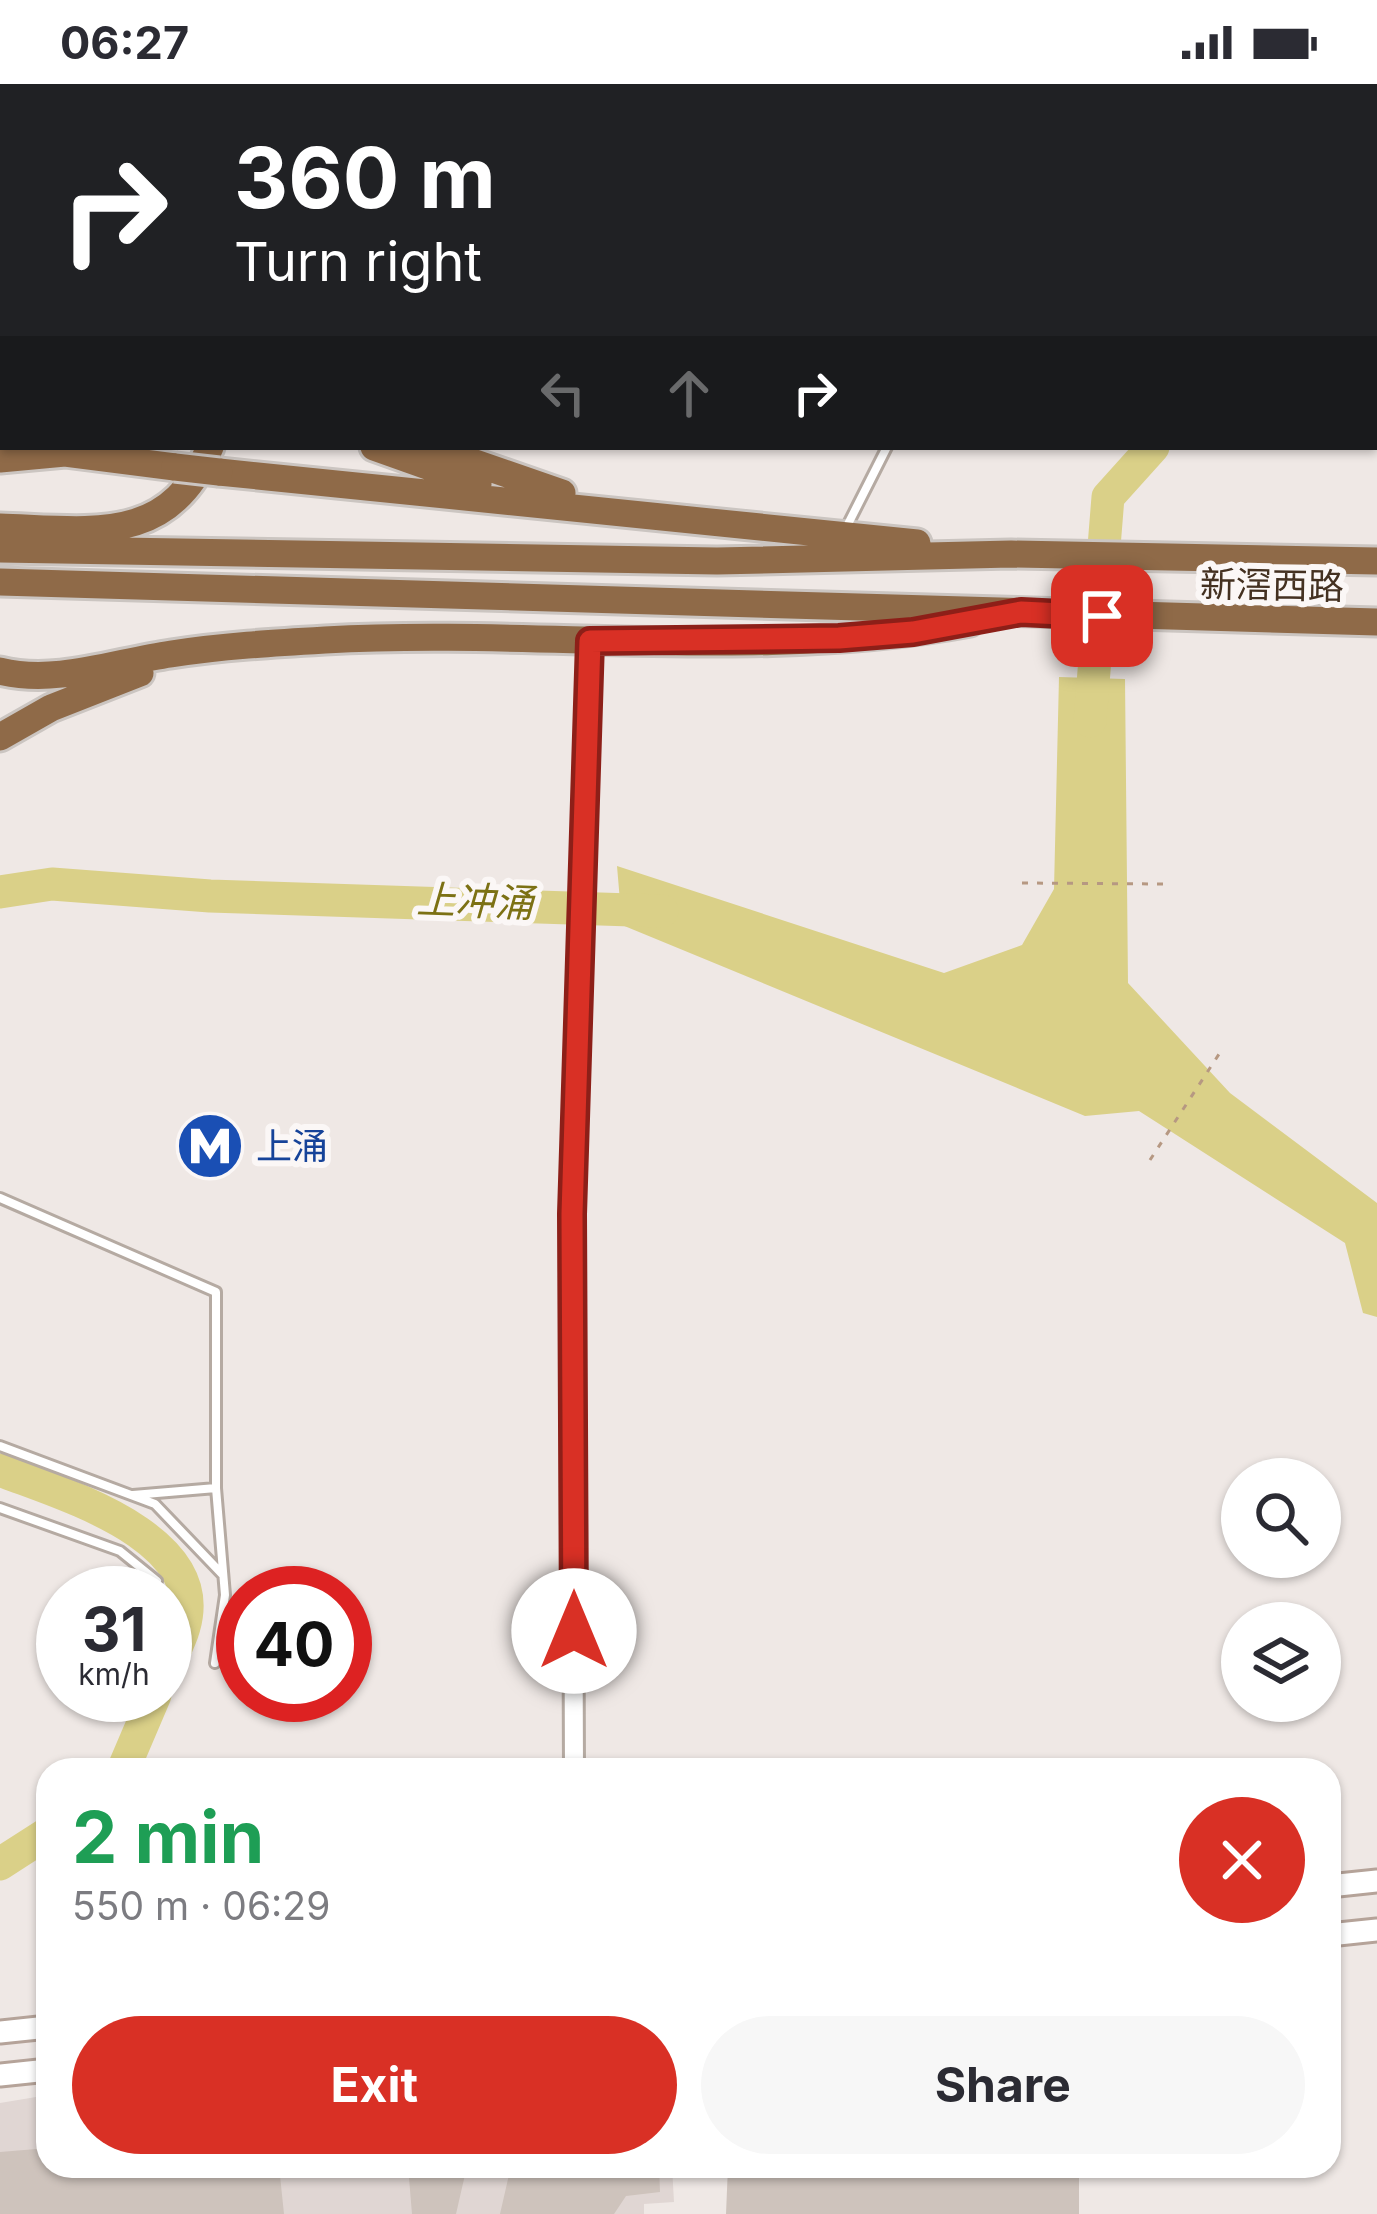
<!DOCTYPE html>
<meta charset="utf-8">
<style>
:root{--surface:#fff;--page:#f7f7f7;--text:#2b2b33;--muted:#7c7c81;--accent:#d93025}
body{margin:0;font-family:Inter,"Noto Sans SC",sans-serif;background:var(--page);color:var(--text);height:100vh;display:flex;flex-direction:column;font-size:45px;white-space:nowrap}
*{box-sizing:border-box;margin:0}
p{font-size:39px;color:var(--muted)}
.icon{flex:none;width:66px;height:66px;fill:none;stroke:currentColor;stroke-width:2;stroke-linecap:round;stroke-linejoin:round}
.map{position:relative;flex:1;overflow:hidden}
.side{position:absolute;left:36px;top:1674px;width:1305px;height:420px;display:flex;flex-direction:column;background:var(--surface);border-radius:36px;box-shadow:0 3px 9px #0004}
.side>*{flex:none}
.banner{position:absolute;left:0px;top:0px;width:1377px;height:366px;box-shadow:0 3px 9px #0004;background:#202124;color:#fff;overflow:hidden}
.buttons{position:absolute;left:1221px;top:1374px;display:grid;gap:24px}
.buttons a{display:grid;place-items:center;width:120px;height:120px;border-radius:50%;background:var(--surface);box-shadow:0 3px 9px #0004;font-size:60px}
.speed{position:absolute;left:36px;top:1482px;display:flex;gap:24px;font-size:60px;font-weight:700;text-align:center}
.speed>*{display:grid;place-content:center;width:156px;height:156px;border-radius:50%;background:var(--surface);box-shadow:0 3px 9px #0004;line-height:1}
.speed small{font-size:30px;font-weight:400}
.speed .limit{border:18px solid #d22;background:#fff;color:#111}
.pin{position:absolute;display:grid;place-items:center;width:102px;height:102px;color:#fff;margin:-51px;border-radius:24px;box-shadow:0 6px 18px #0006}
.me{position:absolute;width:132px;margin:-66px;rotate:0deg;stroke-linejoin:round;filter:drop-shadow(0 0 9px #0008)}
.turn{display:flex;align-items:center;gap:42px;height:252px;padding:0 36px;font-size:54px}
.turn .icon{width:156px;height:156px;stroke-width:2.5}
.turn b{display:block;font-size:84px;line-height:102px}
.lanes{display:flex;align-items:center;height:114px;padding:0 36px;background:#0003;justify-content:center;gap:60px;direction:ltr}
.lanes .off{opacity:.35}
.round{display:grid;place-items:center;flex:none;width:126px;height:126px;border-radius:63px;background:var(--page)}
.summary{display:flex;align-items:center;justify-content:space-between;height:204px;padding:0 36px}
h1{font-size:72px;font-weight:700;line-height:90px;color:#1e9e55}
.cta{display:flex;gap:24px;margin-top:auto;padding:24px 36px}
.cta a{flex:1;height:138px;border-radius:72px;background:var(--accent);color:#fff;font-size:48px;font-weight:700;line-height:138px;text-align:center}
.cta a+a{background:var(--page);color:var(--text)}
.status{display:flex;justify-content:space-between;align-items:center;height:84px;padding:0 60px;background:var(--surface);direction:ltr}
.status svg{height:33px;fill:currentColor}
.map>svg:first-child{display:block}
.built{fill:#e0d6d3}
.water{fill:#dad088}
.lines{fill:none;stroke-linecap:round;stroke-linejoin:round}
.river{stroke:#dad088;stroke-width:33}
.building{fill:#cec3bc}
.trunk-tunnel{stroke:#cdc3be;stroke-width:27;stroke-dasharray:27 14;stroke-linecap:butt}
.service-casing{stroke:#b5aaa2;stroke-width:14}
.tertiary-casing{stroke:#b5aaa2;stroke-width:24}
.secondary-casing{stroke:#b5a399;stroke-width:27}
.trunk-casing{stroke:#cbc5c1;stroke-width:33}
.path{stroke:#b69882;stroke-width:3;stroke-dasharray:6 9;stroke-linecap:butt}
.service{stroke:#fff;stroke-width:8}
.tertiary{stroke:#fff;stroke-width:18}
.secondary{stroke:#fff;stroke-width:21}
.trunk{stroke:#8f6a48;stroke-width:27}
.trunk-bridge-casing{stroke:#cbc5c1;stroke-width:33;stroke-linecap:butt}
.trunk-bridge{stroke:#8f6a48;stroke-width:27}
.route-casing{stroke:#8d1f18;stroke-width:30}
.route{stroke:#d93025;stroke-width:21}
.labels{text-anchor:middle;stroke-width:12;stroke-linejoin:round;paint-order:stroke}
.street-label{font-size:36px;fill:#443121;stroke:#fbf7f6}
.transit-label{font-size:36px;fill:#164399;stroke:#fbf7f6;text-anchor:start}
.water-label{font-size:39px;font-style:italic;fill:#7c7114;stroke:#fbf7f6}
</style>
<div class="status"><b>06:27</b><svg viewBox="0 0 49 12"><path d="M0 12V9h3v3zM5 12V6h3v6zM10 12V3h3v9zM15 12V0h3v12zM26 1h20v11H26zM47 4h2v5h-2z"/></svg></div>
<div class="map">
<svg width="1377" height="2130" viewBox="0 0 1377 2130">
<rect width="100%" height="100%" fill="#efe8e5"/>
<path class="built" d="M48,2011V2082H672L674,2118L644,2120V2130H0V2019Z"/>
<path class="water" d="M818,0H1377V23L1374,3Z
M1059,593L1125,595L1128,899L1230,1009L1377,1119V1233L1363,1229L1345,1159L1139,1027L1085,1032L622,841L617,782L944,889L1022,861L1054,805Z"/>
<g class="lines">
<path class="river" d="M1090,637L1108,413L1153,363
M0,808L52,800L210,812L662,827
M0,1386C61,1410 210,1452 184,1543C180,1558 171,1573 165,1587
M123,1686L155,1611
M0,1780L48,1749"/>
</g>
<path class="building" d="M48,2064V2082H279L284,2130H0V2068Z
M408,2082H467L456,2130H412Z
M511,2082H659L660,2108L626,2112L614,2130H500Z
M728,2082H1079V2130H726Z"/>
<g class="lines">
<path class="trunk-tunnel" d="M0,45L3,47"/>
<g class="service-casing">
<path id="service" d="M1034,3V0
M846,444L887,363
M0,1114L216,1208V1404L225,1511L215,1579
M0,1362L155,1420L222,1490
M133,1411L216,1404
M0,1424L120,1467L157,1497"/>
</g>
<g class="tertiary-casing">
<path id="tertiary" d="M574,1686L572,1130L590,557"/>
</g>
<g class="secondary-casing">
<path id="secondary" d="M1329,1802L1377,1797
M1329,1851L1377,1846
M0,1948L48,1943
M0,1991L48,1986"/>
</g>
<g class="trunk-casing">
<path id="trunk" d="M115,0V3
M0,228L3,227
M374,363L478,400
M429,363L562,409
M0,375L65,369L175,383
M219,388L917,459
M0,443C91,446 170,462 210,363
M0,465L717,477L1011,470L1377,477
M0,498L1377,538
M0,587C56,601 115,578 171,570C222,562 273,559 325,556C539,544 757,578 970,538
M0,653L51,624L140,589"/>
</g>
<path class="path" d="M1022,799L1163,800
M1150,1076L1223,964"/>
<use href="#service" class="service"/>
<use href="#tertiary" class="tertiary"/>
<use href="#secondary" class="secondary"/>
<use href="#trunk" class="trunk"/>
<g class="trunk-bridge-casing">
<path id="trunk-bridge" d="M175,383L219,388"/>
</g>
<use href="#trunk-bridge" class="trunk-bridge"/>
</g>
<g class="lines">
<g class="route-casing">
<path id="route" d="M574,1547L572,1130L590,557L839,554L913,548L1021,528L1102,532"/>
</g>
<use href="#route" class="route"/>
</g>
<defs>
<g id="metro-disc" transform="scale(3.45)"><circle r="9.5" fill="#1a4fb4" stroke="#fbf7f6"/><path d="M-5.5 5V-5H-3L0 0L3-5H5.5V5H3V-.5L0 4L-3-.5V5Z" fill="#fff"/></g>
</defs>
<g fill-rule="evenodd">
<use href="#metro-disc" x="210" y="1062"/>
</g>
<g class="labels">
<g class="street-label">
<text transform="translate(1272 501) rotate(1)" y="13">新滘西路</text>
</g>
<g class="transit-label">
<text x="256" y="1075">上涌</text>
</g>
<g class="water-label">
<text transform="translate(475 817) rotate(2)" y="14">上冲涌</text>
</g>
</g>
</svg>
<div class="buttons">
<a><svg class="icon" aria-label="search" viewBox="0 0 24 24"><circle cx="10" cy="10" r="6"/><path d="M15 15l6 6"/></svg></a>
<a><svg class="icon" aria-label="layers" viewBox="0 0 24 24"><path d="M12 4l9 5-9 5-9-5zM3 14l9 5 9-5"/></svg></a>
</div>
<div class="speed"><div>31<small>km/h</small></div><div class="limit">40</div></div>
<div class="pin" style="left:1102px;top:532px;background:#d93025"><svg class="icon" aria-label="arrive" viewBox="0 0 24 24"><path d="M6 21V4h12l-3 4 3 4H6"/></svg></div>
<svg class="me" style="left:574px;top:1547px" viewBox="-20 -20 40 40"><circle r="19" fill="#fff"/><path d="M0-13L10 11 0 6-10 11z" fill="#d93025"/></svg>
<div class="banner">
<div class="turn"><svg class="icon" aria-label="right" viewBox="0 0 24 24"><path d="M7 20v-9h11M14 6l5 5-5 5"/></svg><div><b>360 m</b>Turn right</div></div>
<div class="lanes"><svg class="icon off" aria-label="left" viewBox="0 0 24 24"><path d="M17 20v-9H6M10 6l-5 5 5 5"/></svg><svg class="icon off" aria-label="ahead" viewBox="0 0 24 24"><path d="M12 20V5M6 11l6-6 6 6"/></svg><svg class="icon" aria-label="right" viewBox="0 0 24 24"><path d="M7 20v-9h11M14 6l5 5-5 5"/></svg></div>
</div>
<section class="side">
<div class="summary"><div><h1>2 min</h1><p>550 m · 06:29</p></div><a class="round" style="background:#d93025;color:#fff"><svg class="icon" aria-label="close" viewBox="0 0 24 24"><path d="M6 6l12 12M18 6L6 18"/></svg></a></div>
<div class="cta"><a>Exit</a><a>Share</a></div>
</section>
</div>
